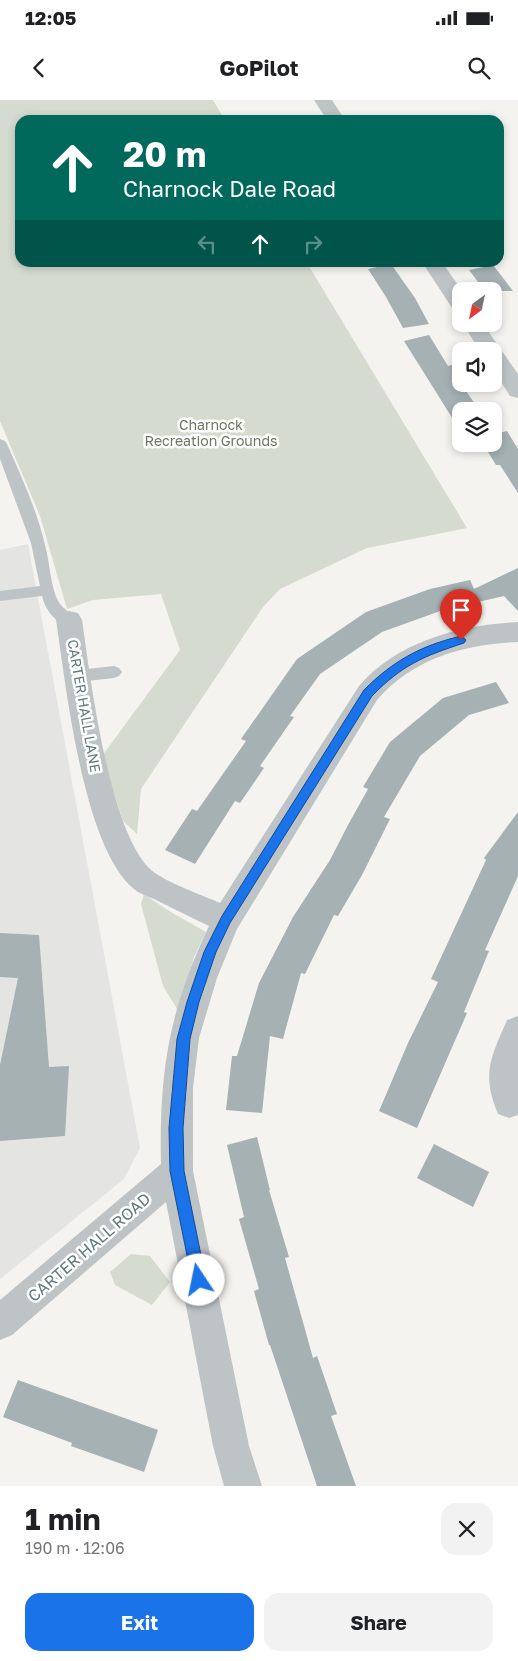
<!DOCTYPE html>
<meta charset="utf-8">
<style>
:root{--surface:#fff;--page:#f2f2f2;--text:#202124;--muted:#757577;--accent:#1a73e8}
body{margin:0;font-family:"Golos Text",sans-serif;background:var(--page);color:var(--text);height:100vh;display:flex;flex-direction:column;font-size:19px;white-space:nowrap}
*{box-sizing:border-box;margin:0}
p{font-size:16px;color:var(--muted)}
.icon{flex:none;width:28px;height:28px;fill:none;stroke:currentColor;stroke-width:2;stroke-linecap:round;stroke-linejoin:round}
.map{position:relative;height:1386px;overflow:hidden}
.panel{display:flex;flex-direction:column;background:var(--surface);flex:1}
.panel>*{flex:none}
.top-card{position:absolute;left:15px;top:15px;width:489px;height:152px;border-radius:15px;box-shadow:0 2px 8px #0003;background:#00695c;color:#fff;overflow:hidden}
.needle{width:32px;rotate:213deg}
.controls{position:absolute;left:452px;top:182px;display:grid;gap:10px}
.controls a{display:grid;place-items:center;width:50px;height:50px;border-radius:10px;background:var(--surface);box-shadow:0 2px 8px #0003;font-size:25px}
.pin{position:absolute;display:grid;place-items:center;width:42px;height:42px;color:#fff;margin:-51px -21px;border-radius:50% 50% 50% 0;rotate:-45deg;box-shadow:0 0 5px #0007}
.pin .icon{rotate:45deg}
.me{position:absolute;width:55px;margin:-28px;rotate:349deg;stroke-linejoin:round;filter:drop-shadow(0 0 4px #0008)}
.turn{display:flex;align-items:center;gap:18px;height:105px;padding:0 25px;font-size:22px}
.turn .icon{width:65px;height:65px;stroke-width:2.5}
.turn b{display:block;font-size:35px;line-height:42px}
.lanes{display:flex;align-items:center;height:48px;padding:0 25px;background:#0003;justify-content:center;gap:25px;direction:ltr}
.lanes .off{opacity:.35}
.round{display:grid;place-items:center;flex:none;width:52px;height:52px;border-radius:15px;background:var(--page)}
.headline{display:flex;align-items:center;justify-content:space-between;height:85px;padding:0 25px}
h1{font-size:30px;font-weight:700;line-height:38px}
.action{display:flex;gap:10px;margin-top:auto;padding:10px 25px}
.action a{flex:1;height:58px;border-radius:15px;background:var(--accent);color:#fff;font-size:20px;font-weight:700;line-height:58px;text-align:center}
.action a+a{background:var(--page);color:var(--text)}
.status{display:flex;justify-content:space-between;align-items:center;height:35px;padding:0 25px;background:var(--surface);direction:ltr}
.status svg{height:14px;fill:currentColor}
header{display:flex;justify-content:space-between;align-items:center;height:65px;padding:0 25px;background:var(--surface);font-size:22px;font-weight:700}
.map>svg:first-child{display:block}
.built{fill:#e4e5e3}
.green{fill:#d6dbd0}
.building{fill:#a5b1b3}
.lines{fill:none;stroke-linecap:round;stroke-linejoin:round}
.service{fill:#bec4c6;fill-rule:evenodd}
.minor{fill:#bec4c6;fill-rule:evenodd}
.route{fill:#1a73e8;stroke:#114b97}
.labels{text-anchor:middle;stroke-width:5;stroke-linejoin:round;paint-order:stroke}
.park-label{font-size:14px;fill:#697960;stroke:#fff}
.street-label{font-size:14px;fill:#617982;stroke:#fff}
.near-street-label{font-size:16px;fill:#617982;stroke:#fff}
</style>
<div class="status"><b>12:05</b><svg viewBox="0 0 49 12"><path d="M0 12V9h3v3zM5 12V6h3v6zM10 12V3h3v9zM15 12V0h3v12zM26 1h20v11H26zM47 4h2v5h-2z"/></svg></div>
<header><svg class="icon" aria-label="back" viewBox="0 0 24 24"><path d="M15 5l-7 7 7 7"/></svg>GoPilot<svg class="icon" aria-label="search" viewBox="0 0 24 24"><circle cx="10" cy="10" r="6"/><path d="M15 15l6 6"/></svg></header>
<div class="map">
<svg width="518" height="1386" viewBox="0 0 518 1386">
<rect width="100%" height="100%" fill="#f4f3ef"/>
<path class="built" d="M28,444L140,1048L124,1079L0,1179V450Z"/>
<path class="green" d="M0,0H213L225,20H20V162L307,163L467,428L367,448L280,489L263,507L141,689L137,734L123,721L102,656L180,550L161,494L93,500L67,509L40,416L0,321Z
M144,794L169,811L206,832L194,857L179,912L163,886L141,804Z
M131,1154L150,1156L170,1182L152,1205L115,1185L110,1172Z"/>
<path class="building" d="M391,164L415,198L429,224L403,228L386,197L368,169Z
M493,165L500,174L513,191H485L469,170Z
M429,235L448,266L452,265L461,284L480,311H461V332L404,241Z
M507,331L518,349V393L500,365H496L483,344H494V334Z
M518,468V511L504,496L443,510L382,532L320,574L290,616L294,617L260,666L264,668L240,703L235,701L195,764L165,750L192,709L197,711L246,641L241,639L297,559L366,512L430,489L470,480L474,489Z
M496,582L509,603L469,615L420,656L384,717L390,719L362,775L338,816L334,815L305,874L301,873L283,939L270,936L262,1013L226,1010L232,956H237L259,883L293,817L330,760L348,725L368,689L363,687L390,642L443,598Z
M518,712V776L485,850L489,851L464,912L467,913L417,1028L379,1011L408,943L438,882L431,879L486,760L484,758Z
M0,833L39,835L49,967L69,966L65,1036L0,1041V965L18,878L0,877Z
M257,1037L270,1090H269L289,1157L285,1158L313,1258L317,1256L337,1314L331,1316L356,1386H317L270,1245H269L254,1191L259,1189L239,1119L244,1117L227,1045Z
M434,1044L489,1072L473,1107L417,1078Z
M18,1280L158,1330L144,1372L71,1346L72,1343L3,1317Z"/>
<g class="lines">
<path class="service" d="M0,339L5,341L7,344C21,376 37,410 45,445C50,462 50,485 58,501C63,510 72,512 76,520L74,524C59,529 45,510 42,496L0,501V491L40,486L31,443L0,359Z
M114,566L119,568L122,572L119,576L114,578L78,582L73,580L70,576L73,572L78,570Z"/>
<path class="minor" d="M314,0H332L345,20H327Z
M422,162H442L462,191L461,212L454,211Z
M463,224H483L518,274V298L510,296L494,271V251H480Z
M69,511L78,513L82,520C90,575 110,742 155,773C171,784 202,795 220,803L359,586C398,541 460,525 518,522V542C465,544 413,558 377,600L237,829L217,878L199,938L193,988V1071L249,1346L262,1386H224L213,1346L166,1102L12,1235L0,1240V1200L161,1064C159,971 169,910 209,826C190,817 172,808 154,799C148,796 139,794 134,789C83,748 66,585 56,520L60,513Z
M518,916V1015L509,1018L498,1014C481,974 491,957 507,920Z"/>
</g>
<path class="route" d="M461,536L466,540L464,543C424,556 402,565 372,596L230,823L216,852L199,902L190,939L183,1028L184,1071L206,1180L204,1185L199,1187L194,1185L192,1180L170,1071L169,1028L177,939L187,902L204,852L222,816L364,590C393,561 420,546 461,536Z"/>
<g class="labels">
<g class="park-label">
<text x="211" y="330">Charnock<tspan x="211" dy="16">Recreation Grounds</tspan></text>
</g>
<g class="street-label">
<text transform="translate(84 606) rotate(80)" y="5">CARTER HALL LANE</text>
</g>
<g class="near-street-label">
<text transform="translate(89 1147) rotate(-41)" y="6">CARTER HALL ROAD</text>
</g>
</g>
</svg>
<div class="controls">
<a><svg class="needle" viewBox="-14 -14 28 28"><path d="M0-13l5 13h-10z" fill="#e53935"/><path d="M0 13l5-13h-10z" fill="#757577"/></svg></a>
<a><svg class="icon" aria-label="sound" viewBox="0 0 24 24"><path d="M4 9h4l5-4v14l-5-4H4zM17 9q2 3 0 6"/></svg></a>
<a><svg class="icon" aria-label="layers" viewBox="0 0 24 24"><path d="M12 4l9 5-9 5-9-5zM3 14l9 5 9-5"/></svg></a>
</div>
<div class="pin" style="left:461px;top:540px;background:#d93025"><svg class="icon" aria-label="arrive" viewBox="0 0 24 24"><path d="M6 21V4h12l-3 4 3 4H6"/></svg></div>
<svg class="me" style="left:199px;top:1180px" viewBox="-20 -20 40 40"><circle r="19" fill="#fff"/><path d="M0-13L10 11 0 6-10 11z" fill="#1a73e8"/></svg>
<div class="top-card">
<div class="turn"><svg class="icon" aria-label="ahead" viewBox="0 0 24 24"><path d="M12 20V5M6 11l6-6 6 6"/></svg><div><b>20 m</b>Charnock Dale Road</div></div>
<div class="lanes"><svg class="icon off" aria-label="left" viewBox="0 0 24 24"><path d="M17 20v-9H6M10 6l-5 5 5 5"/></svg><svg class="icon" aria-label="ahead" viewBox="0 0 24 24"><path d="M12 20V5M6 11l6-6 6 6"/></svg><svg class="icon off" aria-label="right" viewBox="0 0 24 24"><path d="M7 20v-9h11M14 6l5 5-5 5"/></svg></div>
</div>
</div>
<section class="panel">
<div class="headline"><div><h1>1 min</h1><p>190 m · 12:06</p></div><a class="round"><svg class="icon" aria-label="close" viewBox="0 0 24 24"><path d="M6 6l12 12M18 6L6 18"/></svg></a></div>
<div class="action"><a>Exit</a><a>Share</a></div>
</section>
